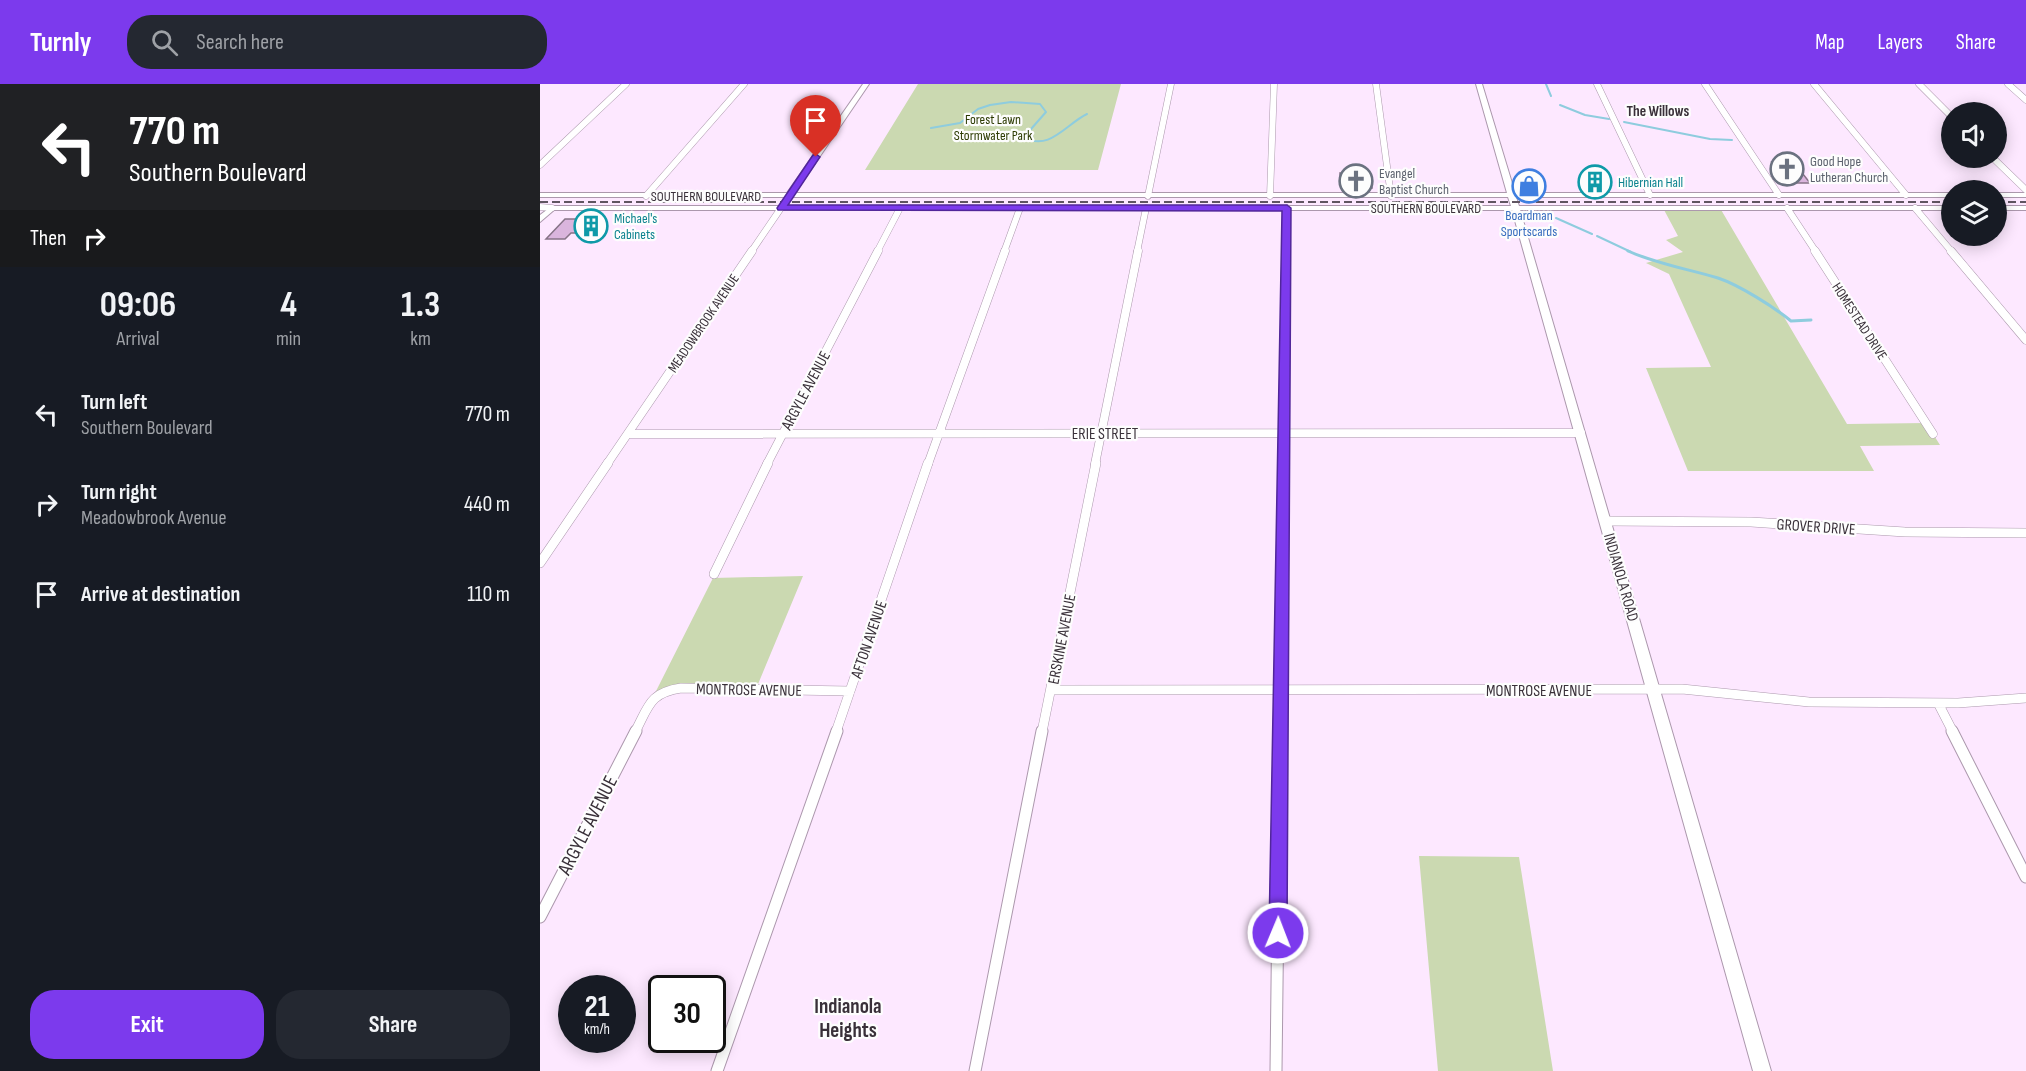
<!DOCTYPE html>
<style>
:root{--surface:#171b24;--page:#242831;--text:#f1f3f6;--muted:#9ea1a6;--accent:#7c3aed}
body{margin:0;font-family:"Sofia Sans Condensed",sans-serif;background:var(--page);color:var(--text);height:100vh;display:flex;flex-direction:column;font-size:22px;white-space:nowrap}
*{box-sizing:border-box;margin:0}
p{font-size:20px;color:var(--muted)}
.icon{flex:none;width:33px;height:33px;fill:none;stroke:currentColor;stroke-width:2;stroke-linecap:round;stroke-linejoin:round}
.map{position:relative;flex:1;overflow:hidden}
.drawer{display:flex;flex-direction:column;background:var(--surface);width:540px}
.drawer>*{flex:none}
.top-card{background:#202124;color:#fff;overflow:hidden}
.buttons{position:absolute;left:1401px;top:18px;display:grid;gap:12px}
.buttons a{display:grid;place-items:center;width:66px;height:66px;border-radius:50%;background:var(--surface);box-shadow:0 3px 15px #0003;font-size:30px}
.speed{position:absolute;left:18px;top:891px;display:flex;gap:12px;font-size:30px;font-weight:700;text-align:center}
.speed>*{display:grid;place-content:center;width:78px;height:78px;border-radius:50%;background:var(--surface);box-shadow:0 3px 15px #0003;line-height:1}
.speed small{font-size:15px;font-weight:400}
.speed .limit{border:3px solid #111;border-radius:9px;background:#fff;color:#111}
.pin{position:absolute;display:grid;place-items:center;width:51px;height:51px;color:#fff;margin:-62px -26px;border-radius:50% 50% 50% 0;rotate:-45deg;box-shadow:0 0 6px #0007}
.pin .icon{rotate:45deg}
.me{position:absolute;width:66px;margin:-33px;rotate:1deg;stroke-linejoin:round;filter:drop-shadow(0 0 4px #0008)}
.turn{display:flex;align-items:center;gap:21px;height:126px;padding:0 30px;font-size:27px}
.turn .icon{width:78px;height:78px;stroke-width:2.5}
.turn b{display:block;font-size:42px;line-height:51px}
.then{display:flex;align-items:center;height:57px;padding:0 30px;background:#0003;gap:12px;font-size:22px}
.eta{display:flex;justify-content:space-evenly;align-items:center;height:102px;text-align:center}
.eta b{font-size:36px;font-weight:700;line-height:42px}
.action{display:flex;gap:12px;margin-top:auto;padding:12px 30px}
.action a{flex:1;height:69px;border-radius:24px;background:var(--accent);color:#fff;font-size:24px;font-weight:700;line-height:69px;text-align:center}
.action a+a{background:var(--page);color:var(--text)}
ul{padding:0;list-style:none}
li{display:flex;align-items:center;gap:18px;height:90px;padding:0 30px}
li div{flex:1}
li b{display:block;font-size:22px}
li em{font-style:normal}
header{display:flex;align-items:center;gap:36px;box-sizing:border-box;height:84px;padding:0 30px;background:var(--accent);color:#fff}
header strong{font-size:28px}
nav{display:flex;gap:33px;margin-inline-start:auto;font-size:21px}
.search{width:420px;height:54px;background:var(--page);display:flex;align-items:center;gap:15px;box-sizing:border-box;padding:0 21px;border-radius:24px;color:var(--muted);font-size:22px}
main{display:flex;flex:1;min-height:0}
.map>svg:first-child{display:block}
.green{fill:#cbd9b1}
.lines{fill:none;stroke-linecap:round;stroke-linejoin:round}
.stream-far1{stroke:#8eccde;stroke-width:2}
.stream{stroke:#8eccde;stroke-width:3}
.building{fill:#dab5dd;stroke:#867387;stroke-width:1.5}
.minor-far3-casing{stroke:#ac98ad;stroke-width:7}
.minor-far2-casing{stroke:#ac98ad;stroke-width:9}
.minor-far1-casing{stroke:#ac98ad;stroke-width:10}
.minor-casing{stroke:#ac98ad;stroke-width:13}
.tertiary-casing{stroke:#ac98ad;stroke-width:2}
.minor-far3{stroke:#fff;stroke-width:6}
.minor-far2{stroke:#fff;stroke-width:8}
.minor-far1{stroke:#fff;stroke-width:9}
.minor{stroke:#fff;stroke-width:11}
.tertiary{fill:#fff;fill-rule:evenodd}
.rail{stroke:#605561;stroke-width:2;stroke-dasharray:8 4;stroke-linecap:butt}
.route{fill:#7c3aed;stroke:#51269a;stroke-width:1.5}
.labels{text-anchor:middle;stroke-width:4.5;stroke-linejoin:round;paint-order:stroke}
.far-park-label{font-size:14px;fill:#2d3b03;stroke:#fdfdfd}
.far-worship-label{font-size:14px;fill:#5b616d;stroke:#fdfdfd;text-anchor:start}
.far-culture-label{font-size:14px;fill:#0d838f;stroke:#fdfdfd;text-anchor:start}
.far-street-label{font-size:14px;fill:#393039;stroke:#fdfdfd}
.far-shop-label{font-size:14px;fill:#366cbe;stroke:#fdfdfd}
.far-neighbourhood-label{font-size:15px;font-weight:bold;fill:#393039;stroke:#fdfdfd}
.street-label{font-size:16px;fill:#393039;stroke:#fdfdfd}
.near-street-label{font-size:20px;fill:#393039;stroke:#fdfdfd}
.near-neighbourhood-label{font-size:21px;font-weight:bold;fill:#393039;stroke:#fdfdfd}
</style>
<header>
<strong>Turnly</strong>
<div class="search"><svg class="icon" aria-label="search" viewBox="0 0 24 24"><circle cx="10" cy="10" r="6"/><path d="M15 15l6 6"/></svg>Search here</div>
<nav><a>Map</a><a>Layers</a><a>Share</a></nav>
</header>
<main>
<section class="drawer">
<div class="top-card">
<div class="turn"><svg class="icon" aria-label="left" viewBox="0 0 24 24"><path d="M17 20v-9H6M10 6l-5 5 5 5"/></svg><div><b>770 m</b>Southern Boulevard</div></div>
<div class="then">Then<svg class="icon" aria-label="right" viewBox="0 0 24 24"><path d="M7 20v-9h11M14 6l5 5-5 5"/></svg></div>
</div>
<div class="eta">
<div><b>09:06</b><p>Arrival</p></div>
<div><b>4</b><p>min</p></div>
<div><b>1.3</b><p>km</p></div>
</div>
<ul>
<li><svg class="icon" aria-label="left" viewBox="0 0 24 24"><path d="M17 20v-9H6M10 6l-5 5 5 5"/></svg><div><b>Turn left</b><p>Southern Boulevard</p></div><em>770 m</em></li>
<li><svg class="icon" aria-label="right" viewBox="0 0 24 24"><path d="M7 20v-9h11M14 6l5 5-5 5"/></svg><div><b>Turn right</b><p>Meadowbrook Avenue</p></div><em>440 m</em></li>
<li><svg class="icon" aria-label="arrive" viewBox="0 0 24 24"><path d="M6 21V4h12l-3 4 3 4H6"/></svg><div><b>Arrive at destination</b></div><em>110 m</em></li>
</ul>
<div class="action"><a>Exit</a><a>Share</a></div>
</section>
<div class="map">
<svg width="1486" height="987" viewBox="0 0 1486 987">
<rect width="100%" height="100%" fill="#fde8ff"/>
<path class="green" d="M378,0H581L558,86H325Z
M1123,124H1180L1307,340L1386,339L1400,361L1320,362L1334,387H1148L1106,284L1171,283L1129,190L1106,179L1143,168L1126,156L1138,152Z
M263,492L216,605L141,604L111,617L173,494Z
M879,772L979,773L1013,987H898Z"/>
<g class="lines">
<path class="stream-far1" d="M1006,0L1011,12
M1020,21L1045,31L1069,35
M1084,38L1170,55L1192,56
M391,44L420,39L438,25L450,21L471,18L500,20L506,28L484,53C509,68 526,40 547,30
M1016,134L1052,150
M1057,152L1091,168"/>
<path class="stream" d="M1088,167C1117,180 1148,185 1178,194C1199,201 1234,223 1251,237L1271,236"/>
</g>
<path class="building" d="M1235,76H1252L1270,99H1249L1232,78H1236Z
M800,89H830L832,104L801,103Z
M25,135H65L53,149H31L25,155H6Z"/>
<g class="lines">
<g class="minor-far3-casing">
<path id="minor-far3" d="M836,0L851,112
M1057,0L1110,111
M1165,0L1239,111
M1274,0L1366,111
M1379,0L1412,33
M1468,0L1486,16
M1453,74L1486,106
M0,81L86,0
M106,112L204,0
M608,112L631,0
M730,112L734,0
M0,123L12,124
M1247,124L1276,168
M1375,124L1412,168
M211,168L241,124
M337,168L360,124
M464,168L480,124
M597,168L606,124
M746,168L747,124"/>
</g>
<g class="minor-far2-casing">
<path id="minor-far2" d="M1275,167L1393,350
M1411,167L1486,256
M88,350L1041,349
M67,380L212,167
M227,380L338,167
M388,380L465,167
M555,380L598,167
M744,380L746,167"/>
</g>
<g class="minor-far1-casing">
<path id="minor-far1" d="M1066,437L1211,438L1365,448L1486,449
M0,479L68,379
M174,490L228,379
M511,606L1142,605L1269,618L1418,619L1486,614
M1398,619L1413,648
M95,648C109,622 109,609 141,604L310,607
M296,648L388,379
M502,648L556,379
M740,648L744,379"/>
</g>
<g class="minor-casing">
<path id="minor" d="M1412,647L1486,793
M0,833L96,647
M177,987L297,647
M435,987L502,647
M736,987L740,647"/>
</g>
<g class="tertiary-casing">
<path id="tertiary" d="M323,0H329L255,109H967L936,0H942L975,109H1412V113H976L979,122H1412V126H980L1231,987H1213L972,126H14L0,138V131L12,122H971L968,113H252L247,117H244V113H0V109H247Z
M1456,109H1486V113H1456Z
M1456,122H1486V126H1456Z"/>
</g>
<use href="#minor-far3" class="minor-far3"/>
<use href="#minor-far2" class="minor-far2"/>
<use href="#minor-far1" class="minor-far1"/>
<use href="#minor" class="minor"/>
<use href="#tertiary" class="tertiary"/>
<path class="rail" d="M0,118H1412
M1456,118H1486"/>
</g>
<path class="route" d="M276,70L280,73L248,121H747L751,124L747,849L744,854L738,856L731,854L729,849L742,127L238,126L237,124L273,71Z"/>
<defs>
<g id="church-ring" transform="scale(1.725)"><circle r="9.5" fill="#fdfdfd" stroke="#6b7280" stroke-width="1.5"/><path d="M-1.2-6h2.4v3.5h3.3v2.4h-3.3V6h-2.4V-.1h-3.3v-2.4h3.3Z" fill="#6b7280"/></g>
<g id="building-ring" transform="scale(1.725)"><circle r="9.5" fill="#fdfdfd" stroke="#0f9aa8" stroke-width="1.5"/><path d="M-4-6H4V6H1V3H-1V6H-4ZM-2.5-4.3h1.7v1.8h-1.7ZM.8-4.3h1.7v1.8H.8ZM-2.5-1h1.7V.8h-1.7ZM.8-1h1.7V.8H.8Z" fill="#0f9aa8"/></g>
<g id="shop-ring" transform="scale(1.725)"><circle r="9.5" fill="#fdfdfd" stroke="#3f7fe0" stroke-width="1.5"/><path d="M-5-2.5h2.3a2.7 3.5 0 0 1 5.4 0H5L5.5 6h-11ZM-1.5-2.5h3a1.5 2.3 0 0 0-3 0Z" fill="#3f7fe0"/></g>
</defs>
<g fill-rule="evenodd">
<use href="#church-ring" x="1247" y="85"/>
<use href="#church-ring" x="816" y="97"/>
<use href="#building-ring" x="1055" y="98"/>
<use href="#shop-ring" x="989" y="102"/>
<use href="#building-ring" x="51" y="142"/>
</g>
<g class="labels">
<g class="far-park-label">
<text x="453" y="40">Forest Lawn<tspan x="453" dy="16">Stormwater Park</tspan></text>
</g>
<g class="far-worship-label">
<text x="1270" y="82">Good Hope<tspan x="1270" dy="16">Lutheran Church</tspan></text>
<text x="839" y="94">Evangel<tspan x="839" dy="16">Baptist Church</tspan></text>
</g>
<g class="far-culture-label">
<text x="1078" y="103">Hibernian Hall</text>
<text x="74" y="139">Michael's<tspan x="74" dy="16">Cabinets</tspan></text>
</g>
<g class="far-street-label">
<text x="166" y="117">SOUTHERN BOULEVARD</text>
<text x="886" y="129">SOUTHERN BOULEVARD</text>
<text transform="translate(1320 237) rotate(57)" y="5">HOMESTEAD DRIVE</text>
<text transform="translate(163 239) rotate(-56)" y="5">MEADOWBROOK AVENUE</text>
</g>
<g class="far-shop-label">
<text x="989" y="136">Boardman<tspan x="989" dy="16">Sportscards</tspan></text>
</g>
<g class="far-neighbourhood-label">
<text x="1118" y="32">The Willows</text>
</g>
<g class="street-label">
<text transform="translate(265 306) rotate(-62)" y="6">ARGYLE AVENUE</text>
<text x="565" y="355">ERIE STREET</text>
<text transform="translate(1276 442) rotate(4)" y="6">GROVER DRIVE</text>
<text transform="translate(1082 493) rotate(74)" y="6">INDIANOLA ROAD</text>
<text transform="translate(328 555) rotate(-71)" y="6">AFTON AVENUE</text>
<text transform="translate(521 555) rotate(-79)" y="6">ERSKINE AVENUE</text>
<text transform="translate(209 605) rotate(1)" y="6">MONTROSE AVENUE</text>
<text x="999" y="612">MONTROSE AVENUE</text>
</g>
<g class="near-street-label">
<text transform="translate(47 741) rotate(-63)" y="7">ARGYLE AVENUE</text>
</g>
<g class="near-neighbourhood-label">
<text x="308" y="929">Indianola<tspan x="308" dy="24">Heights</tspan></text>
</g>
</g>
</svg>
<div class="buttons">
<a><svg class="icon" aria-label="sound" viewBox="0 0 24 24"><path d="M4 9h4l5-4v14l-5-4H4zM17 9q2 3 0 6"/></svg></a>
<a><svg class="icon" aria-label="layers" viewBox="0 0 24 24"><path d="M12 4l9 5-9 5-9-5zM3 14l9 5 9-5"/></svg></a>
</div>
<div class="speed"><div>21<small>km/h</small></div><div class="limit">30</div></div>
<div class="pin" style="left:276px;top:73px;background:#d93025"><svg class="icon" aria-label="arrive" viewBox="0 0 24 24"><path d="M6 21V4h12l-3 4 3 4H6"/></svg></div>
<svg class="me" style="left:738px;top:849px" viewBox="-20 -20 40 40"><circle r="17" fill="#7c3aed" stroke="#fff" stroke-width="3"/><path d="M0-11L8 9 0 5-8 9z" fill="#fff"/></svg>
</div>
</main>
